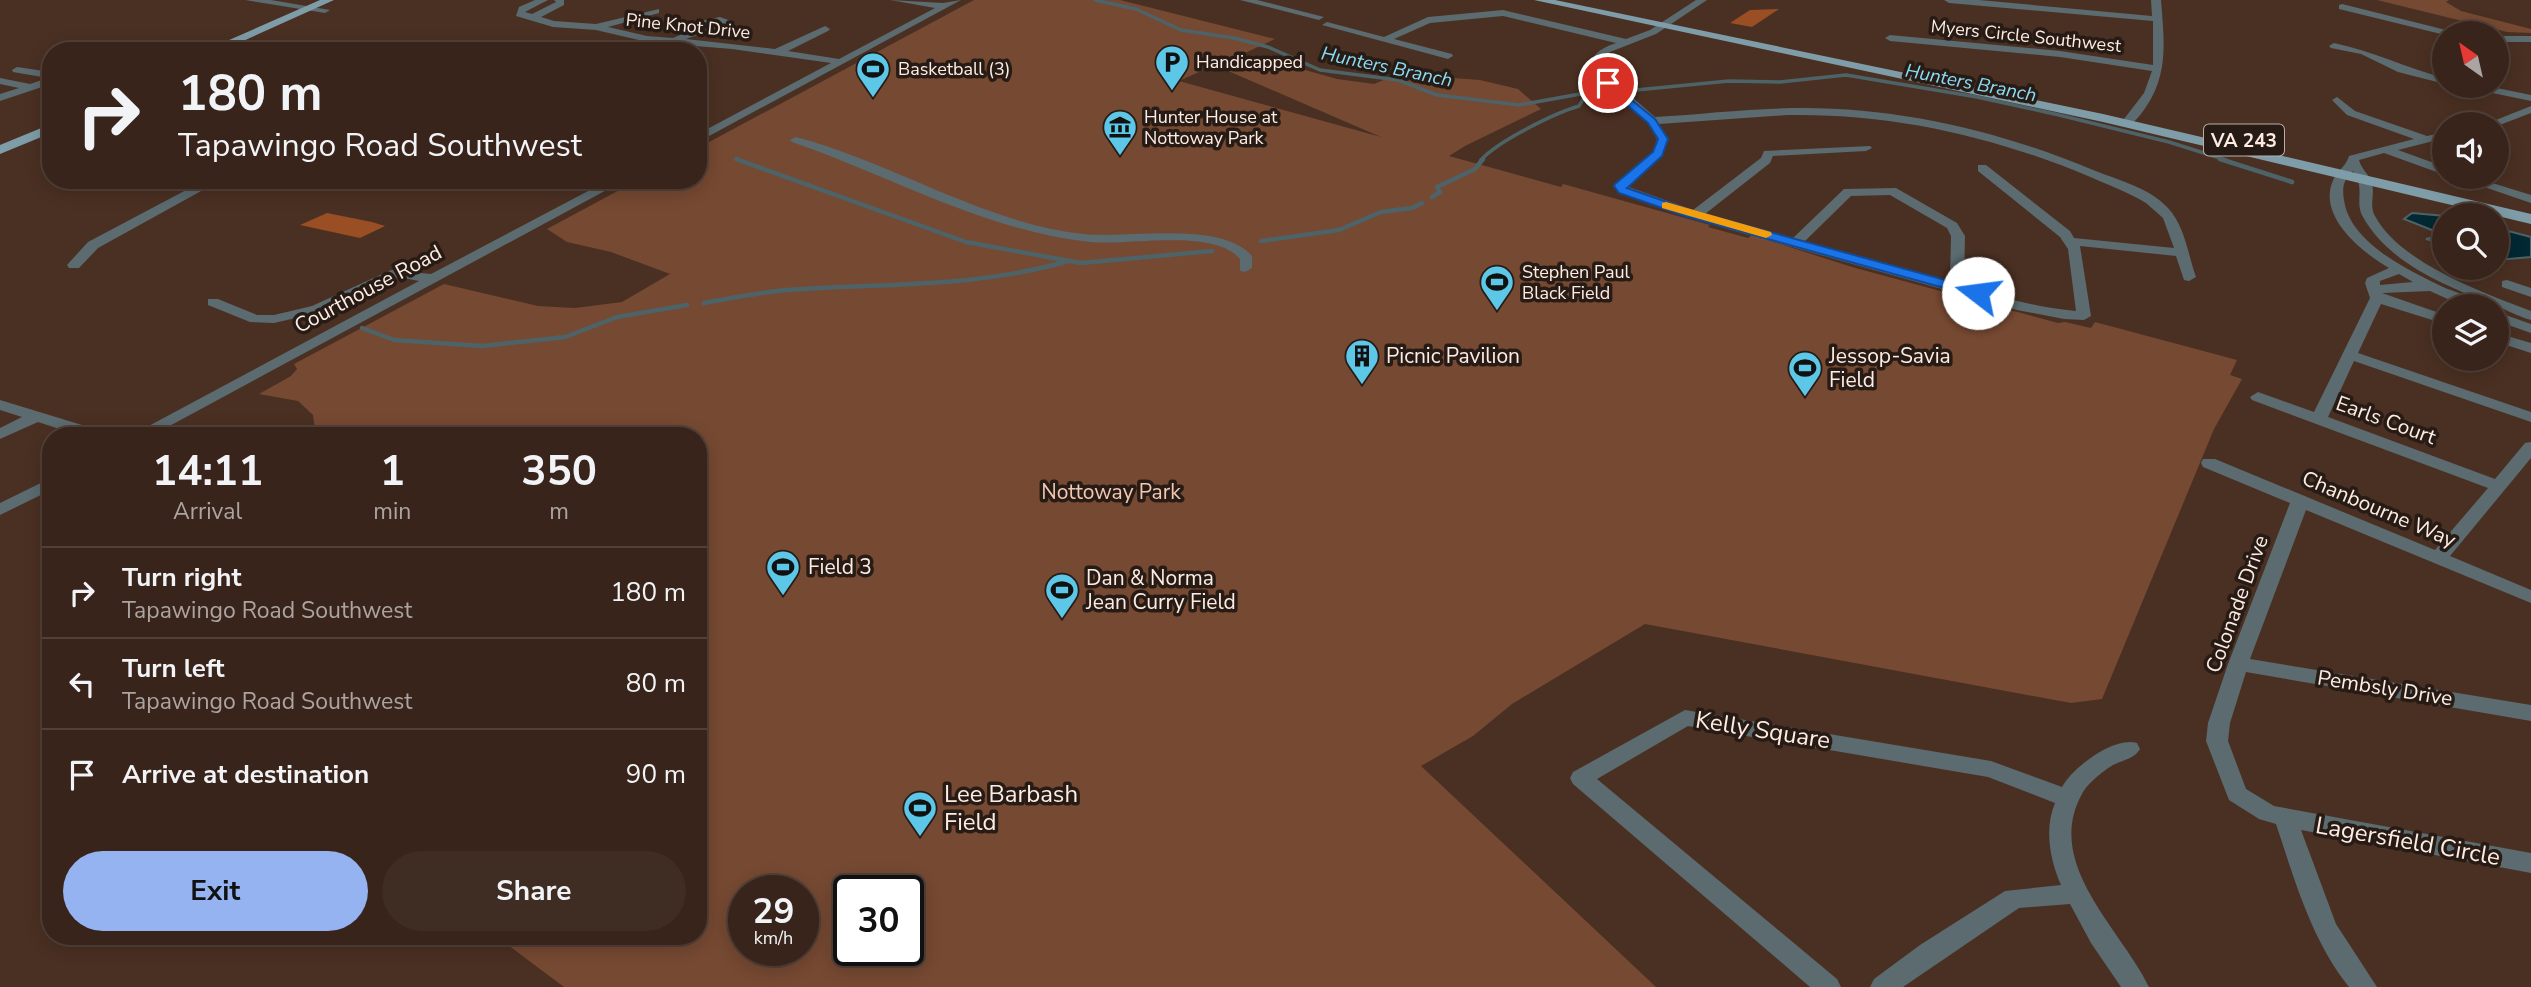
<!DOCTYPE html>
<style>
:root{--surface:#38241a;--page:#3f2c23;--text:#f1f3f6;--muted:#aba4a2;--line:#524139;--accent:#95b2f1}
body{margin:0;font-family:"Nunito Sans",sans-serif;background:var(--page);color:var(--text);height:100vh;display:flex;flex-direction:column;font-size:26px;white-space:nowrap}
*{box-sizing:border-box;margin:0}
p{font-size:23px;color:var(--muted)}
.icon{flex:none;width:38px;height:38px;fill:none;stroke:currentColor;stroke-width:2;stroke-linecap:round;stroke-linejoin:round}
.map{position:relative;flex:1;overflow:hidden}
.side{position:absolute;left:42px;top:427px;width:665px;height:518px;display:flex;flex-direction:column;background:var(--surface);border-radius:28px;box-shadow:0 4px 18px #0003,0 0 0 2px var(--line)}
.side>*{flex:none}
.top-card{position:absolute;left:42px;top:42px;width:665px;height:147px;border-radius:28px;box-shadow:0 4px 18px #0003,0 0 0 2px var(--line);background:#38241a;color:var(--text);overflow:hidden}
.needle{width:46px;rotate:326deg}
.buttons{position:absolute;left:2432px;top:21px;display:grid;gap:14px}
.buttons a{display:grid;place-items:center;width:77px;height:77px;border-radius:50%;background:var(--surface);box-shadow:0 4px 18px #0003,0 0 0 2px var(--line);font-size:35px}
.speed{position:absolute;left:728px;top:875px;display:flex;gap:14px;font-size:35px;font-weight:700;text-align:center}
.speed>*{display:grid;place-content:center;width:91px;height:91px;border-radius:50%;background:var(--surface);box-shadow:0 4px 18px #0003,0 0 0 2px var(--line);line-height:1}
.speed small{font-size:18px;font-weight:400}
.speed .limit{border:4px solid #111;border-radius:10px;background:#fff;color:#111}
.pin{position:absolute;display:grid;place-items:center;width:60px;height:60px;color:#fff;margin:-30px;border:4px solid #fff;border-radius:50%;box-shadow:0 2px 7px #0007}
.me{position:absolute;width:77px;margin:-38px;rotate:285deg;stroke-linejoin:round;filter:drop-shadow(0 0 5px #0008)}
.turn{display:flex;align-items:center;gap:24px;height:147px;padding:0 21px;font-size:32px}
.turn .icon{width:91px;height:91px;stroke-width:2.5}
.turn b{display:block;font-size:49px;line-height:60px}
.eta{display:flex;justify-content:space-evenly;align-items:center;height:119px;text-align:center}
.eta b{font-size:42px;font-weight:700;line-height:49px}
.primary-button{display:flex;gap:14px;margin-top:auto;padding:14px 21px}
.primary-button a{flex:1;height:80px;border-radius:42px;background:var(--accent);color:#111;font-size:28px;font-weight:700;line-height:80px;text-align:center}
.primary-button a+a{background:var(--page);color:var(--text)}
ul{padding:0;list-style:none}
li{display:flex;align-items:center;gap:21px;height:91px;padding:0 21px;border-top:2px solid var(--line)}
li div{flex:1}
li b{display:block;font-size:26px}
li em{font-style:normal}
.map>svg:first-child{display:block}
.green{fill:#764932;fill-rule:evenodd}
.water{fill:#012833;stroke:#4d6368;stroke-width:2}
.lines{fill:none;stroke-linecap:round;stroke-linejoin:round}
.stream-far1{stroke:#4d6368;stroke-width:3.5}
.stream{stroke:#4d6368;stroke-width:4.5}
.building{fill:#994e24}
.minor{fill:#5b6b70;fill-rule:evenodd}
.major{fill:#7e9da8;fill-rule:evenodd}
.route{fill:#1a73e8;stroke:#114b97;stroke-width:2}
.slow{fill:#f59e0b}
.labels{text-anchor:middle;stroke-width:7;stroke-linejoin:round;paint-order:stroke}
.far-street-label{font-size:18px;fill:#feece3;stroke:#271b15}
.far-poi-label{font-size:18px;fill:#feece3;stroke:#271b15;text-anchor:start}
.far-water-label{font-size:19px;font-style:italic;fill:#8bdbf5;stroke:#271b15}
.shield{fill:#271b15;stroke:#beada5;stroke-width:2}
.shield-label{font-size:19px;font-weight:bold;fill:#feece3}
.street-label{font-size:21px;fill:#feece3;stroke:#271b15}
.poi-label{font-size:21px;fill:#feece3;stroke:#271b15;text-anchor:start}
.park-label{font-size:21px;fill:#f3c7b2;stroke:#271b15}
.near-street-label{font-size:24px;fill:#feece3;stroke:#271b15}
.near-poi-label{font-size:24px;fill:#feece3;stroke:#271b15;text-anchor:start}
</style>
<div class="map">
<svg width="2531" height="987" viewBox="0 0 2531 987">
<rect width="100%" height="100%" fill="#4a3022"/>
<path class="green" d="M974,0H1120L1275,39L1234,58L1277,62L1337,79L1374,84L1398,74L1480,80L1518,89L1541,109L1465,146L1449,156L1561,187L1563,184L1710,225L1708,227L1748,238L1752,235L1852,267L2058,323L2065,322L2091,328L2095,322L2237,360L2230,375L2242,379L2214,429L2102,699L2071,703L1645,624L1512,704L1473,736L1421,766L1656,987H564L496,936H698V436H316L313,415L298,401L259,394L291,376L297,369L294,364L444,284L538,306L575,308L622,302L670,274L611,252L567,242L547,229L638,180H698V148ZM1210,67H1219L1381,137L1179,81ZM744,891H803V950H744ZM849,891H908V950H849Z
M2377,0H2449L2446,2L2461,11L2531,29V33L2507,32Z"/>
<path class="water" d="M2412,213L2445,216V244L2426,239L2438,236L2437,232L2404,219Z
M2497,228L2531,237V257L2497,260Z"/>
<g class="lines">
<path class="stream-far1" d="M1095,0L1136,9L1181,30L1234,38L1268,47L1320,70L1398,80L1437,95L1519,105L1597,91
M1636,90L1729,81L1780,82L1846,75L1977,97L2059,115L2169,142L2226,160
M736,159L740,160
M1481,160C1498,141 1555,113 1579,106L1587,93"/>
<path class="stream" d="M736,159L966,242L1081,263L1212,251
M2220,159L2292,182
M1432,197L1440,192L1437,187L1475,169L1483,159
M1261,241L1339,230L1381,212L1412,208L1422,203
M704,303C732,298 760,292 788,290C883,283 976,288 1068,261
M362,328L394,340L482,346L565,337L617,317L687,305"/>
</g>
<path class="building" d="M1779,9L1752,27L1730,23L1750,10Z
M327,213L372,222L385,226L360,238L300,225Z"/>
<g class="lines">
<path class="minor" d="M245,0H271L330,10L325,13Z
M535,0H548L525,12L532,14L556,2L554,0H564V5L541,17L554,21L596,24L659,9V13L608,27L647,36L673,38L701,26V21L720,17L734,22C725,30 700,33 686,39L775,49L825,26L830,29L828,31L788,51L839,59L935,8L890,0L943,3L961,0L698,142V134L831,63L732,49L647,42L596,30L553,27L516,16L519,7Z
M1240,0H1257L1324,17L1319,20Z
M1696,0H1707L1656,34L1610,52L1601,60L1603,72L1655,117C1704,114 1754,108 1803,108C1903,108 2002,132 2093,170C2118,180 2150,188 2168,208C2185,226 2188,255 2196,277L2189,281L2184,280L2176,256L2080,246L2091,316L2084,320L2064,319L2017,310L1728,229L1619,193L1613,186L1653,151L1657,139L1648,123L1595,76L1590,68C1592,52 1603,48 1616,43L1503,16L1430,23L1394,39L1452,54L1453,56L1448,59L1322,25L1327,22L1384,37L1428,17L1503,10L1626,39L1650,30ZM1787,115C1891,113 1992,136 2088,176C2108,185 2128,192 2146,203L2163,218L2174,248L2074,238L2070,231L1986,165H1978V171L2060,237L2068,249L2076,311C2038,308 2001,297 1964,286L1965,236L1957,223L1896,188L1844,189L1792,239L1705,214L1770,163L1773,156L1866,151L1872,148L1870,146L1764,151L1761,158L1693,210L1626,186L1662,155L1669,139L1659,124ZM1890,195L1947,228L1951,236L1950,282L1804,242L1851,196Z
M1944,0H1979L2152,16L2151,0H2161C2164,40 2169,73 2146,107C2141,114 2135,123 2127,126L2121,123L2144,93L2152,71L2060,57L1890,41L1885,38L1890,35L2060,51L2153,65V21L1949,3Z
M2342,4L2450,31L2452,33L2445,35L2339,9V5Z
M2497,36H2531V42H2497Z
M2334,43C2373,51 2406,68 2445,78V84L2398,72L2361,54L2331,48L2329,46Z
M17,67L51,72V84L0,101V94L19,88L0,84V78L30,84L48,78L13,72L12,70Z
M2468,86H2487L2531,95V101L2473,89Z
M2337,97L2355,111L2427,136L2445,132V138L2398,150L2445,167V175L2384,153L2359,160C2361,169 2370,175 2372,184C2375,194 2369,206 2375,216C2400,263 2484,293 2531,311V320C2519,317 2507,310 2497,306C2449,287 2390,265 2363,217C2354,202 2366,189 2353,171C2343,180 2342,188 2344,200C2350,243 2408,270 2443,287C2455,292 2472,297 2481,306H2463L2430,291L2382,293L2445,315V324L2381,304L2358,353L2531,412V422L2354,361L2328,417L2495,479L2525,443L2531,442V458L2450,556L2531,590V603L2306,510L2250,659L2531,705V721L2246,672L2230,723L2228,741L2246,789L2274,806L2531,853V873L2301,830L2336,924L2377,987H2349C2311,939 2295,881 2276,824L2259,819L2229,800L2206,741L2208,723L2228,664L2290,503L2203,467L2201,463L2203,459H2215L2435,550L2488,488L2252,400L2250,397L2258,392L2314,412L2370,298L2365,283L2367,278L2389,268C2363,253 2319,218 2332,183C2336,171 2346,167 2349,156L2414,139L2347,115L2332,100ZM2399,274L2413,282L2380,285V281Z
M2531,106V113L2497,126L2486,124Z
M796,137C894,163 981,222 1083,234C1130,239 1220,220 1252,256V268L1245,272L1240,271V259C1213,228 1130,246 1090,242C985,231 891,176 792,142L790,140Z
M2455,177H2473L2531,195V203Z
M205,180H221L98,248L79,268H69L67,265L88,242Z
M609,180H625L151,436H130L419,281L398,277L322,312L274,323L250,322L208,305V299H218L257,315H274L312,306L391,270L431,274Z
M2507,280L2531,288V297L2502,287V281Z
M2497,312L2531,324V333L2497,321Z
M2497,333L2531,343V353L2497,342Z
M0,400L105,432L107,436H81L38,422L0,439V428L22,417L0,410Z
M51,478V490L0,515V503Z
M1685,710L1991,761L2062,787C2072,768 2114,736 2137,743L2140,749C2134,759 2123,760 2113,765C2103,771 2087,784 2082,794C2043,864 2122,930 2149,987H2121L2091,943L2070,904L2019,908L1903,987H1870L1874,979L1920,945L2005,891L2061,885C2050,860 2044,829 2055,803L1988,777L1688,726L1597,779L1837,979L1841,987H1810L1573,784L1570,778L1573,772Z"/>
<path class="major" d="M320,0H334L221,51H204Z
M1534,0H1555L2103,114L2531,214V224L2103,122Z
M51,124V133L0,154V145Z"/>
</g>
<path class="route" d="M1608,81L1655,119L1668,139L1662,156L1627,188L1693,211L1982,290L1984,293L1978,297L1973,296L1685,216L1619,193L1614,186L1615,184L1653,152L1658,139L1648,123L1605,86L1603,83Z"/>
<path class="slow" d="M1666,202L1771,232L1772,235L1766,238L1662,208V203Z"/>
<defs>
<g id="parking-pin" transform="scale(1.75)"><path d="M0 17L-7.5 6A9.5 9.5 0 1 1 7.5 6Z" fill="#5cc7e7" stroke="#271b15"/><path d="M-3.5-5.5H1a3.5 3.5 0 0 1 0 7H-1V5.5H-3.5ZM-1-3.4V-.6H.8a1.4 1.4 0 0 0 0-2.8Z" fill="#111"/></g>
<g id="stadium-pin" transform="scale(1.75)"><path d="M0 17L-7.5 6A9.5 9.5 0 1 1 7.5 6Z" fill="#5cc7e7" stroke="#271b15"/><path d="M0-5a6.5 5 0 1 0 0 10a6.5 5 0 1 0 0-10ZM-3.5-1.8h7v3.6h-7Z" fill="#111"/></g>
<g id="museum-pin" transform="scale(1.75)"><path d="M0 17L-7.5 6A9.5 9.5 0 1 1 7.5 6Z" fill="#5cc7e7" stroke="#271b15"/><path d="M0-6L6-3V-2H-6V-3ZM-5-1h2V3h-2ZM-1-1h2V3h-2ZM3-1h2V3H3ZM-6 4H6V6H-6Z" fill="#111"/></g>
<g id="building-pin" transform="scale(1.75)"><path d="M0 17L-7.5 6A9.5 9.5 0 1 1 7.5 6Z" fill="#5cc7e7" stroke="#271b15"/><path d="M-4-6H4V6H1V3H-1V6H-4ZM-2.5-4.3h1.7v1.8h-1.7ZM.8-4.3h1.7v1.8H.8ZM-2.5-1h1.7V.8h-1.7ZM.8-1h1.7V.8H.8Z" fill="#111"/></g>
</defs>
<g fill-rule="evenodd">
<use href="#parking-pin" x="1172" y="62"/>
<use href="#stadium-pin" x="873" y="69"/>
<use href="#museum-pin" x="1120" y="127"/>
<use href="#stadium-pin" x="1497" y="282"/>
<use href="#building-pin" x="1362" y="356"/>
<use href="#stadium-pin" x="1805" y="368"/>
<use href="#stadium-pin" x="783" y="567"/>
<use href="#stadium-pin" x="1062" y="590"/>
<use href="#stadium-pin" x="920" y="808"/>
</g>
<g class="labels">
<g class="far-street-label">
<text transform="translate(688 26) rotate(6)" y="6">Pine Knot Drive</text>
<text transform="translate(2026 36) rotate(6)" y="6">Myers Circle Southwest</text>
</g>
<g class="far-poi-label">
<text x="1196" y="68">Handicapped</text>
<text x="898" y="75">Basketball (3)</text>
<text x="1144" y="123">Hunter House at<tspan x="1144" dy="21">Nottoway Park</tspan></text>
<text x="1522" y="278">Stephen Paul<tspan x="1522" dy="21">Black Field</tspan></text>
</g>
<g class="far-water-label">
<text transform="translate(1387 66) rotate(12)" y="7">Hunters Branch</text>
<text transform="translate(1971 82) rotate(11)" y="7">Hunters Branch</text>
</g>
<rect class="shield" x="2204" y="124.5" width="80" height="31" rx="5"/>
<g class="shield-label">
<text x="2244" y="147">VA 243</text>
</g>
<g class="street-label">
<text transform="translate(368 289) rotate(-28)" y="7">Courthouse Road</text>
<text transform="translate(2386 420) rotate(20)" y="7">Earls Court</text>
<text transform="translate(2379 509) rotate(23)" y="7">Chanbourne Way</text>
<text transform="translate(2237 604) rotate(-70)" y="7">Colonade Drive</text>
<text transform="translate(2385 688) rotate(9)" y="7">Pembsly Drive</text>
</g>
<g class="poi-label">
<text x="1386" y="363">Picnic Pavilion</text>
<text x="1829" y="363">Jessop-Savia<tspan x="1829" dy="24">Field</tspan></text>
<text x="808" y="574">Field 3</text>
<text x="1086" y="585">Dan &amp; Norma<tspan x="1086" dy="24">Jean Curry Field</tspan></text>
</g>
<g class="park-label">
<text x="1111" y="499">Nottoway Park</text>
</g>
<g class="near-street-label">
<text transform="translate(1763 730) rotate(9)" y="8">Kelly Square</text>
<text transform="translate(2408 841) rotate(10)" y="8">Lagersfield Circle</text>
</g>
<g class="near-poi-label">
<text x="944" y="802">Lee Barbash<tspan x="944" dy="28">Field</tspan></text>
</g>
</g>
</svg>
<div class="buttons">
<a><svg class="needle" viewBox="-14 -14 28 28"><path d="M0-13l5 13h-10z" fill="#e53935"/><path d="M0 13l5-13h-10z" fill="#aba4a2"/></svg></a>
<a><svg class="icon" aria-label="sound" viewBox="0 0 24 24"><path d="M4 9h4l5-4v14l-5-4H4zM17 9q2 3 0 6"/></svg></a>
<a><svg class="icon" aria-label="search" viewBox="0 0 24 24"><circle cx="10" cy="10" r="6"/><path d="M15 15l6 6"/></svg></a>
<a><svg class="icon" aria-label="layers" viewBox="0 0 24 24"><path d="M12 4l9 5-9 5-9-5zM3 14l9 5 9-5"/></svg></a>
</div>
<div class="speed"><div>29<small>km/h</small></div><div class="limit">30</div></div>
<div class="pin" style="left:1608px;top:83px;background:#d93025"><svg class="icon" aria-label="arrive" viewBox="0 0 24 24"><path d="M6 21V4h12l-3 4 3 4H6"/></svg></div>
<svg class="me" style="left:1978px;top:293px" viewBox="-20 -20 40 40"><circle r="19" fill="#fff"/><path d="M0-13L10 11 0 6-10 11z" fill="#1a73e8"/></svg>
<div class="top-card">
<div class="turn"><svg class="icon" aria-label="right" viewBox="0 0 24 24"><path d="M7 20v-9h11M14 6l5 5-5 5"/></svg><div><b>180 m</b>Tapawingo Road Southwest</div></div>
</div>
<section class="side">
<div class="eta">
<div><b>14:11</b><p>Arrival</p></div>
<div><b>1</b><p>min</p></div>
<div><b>350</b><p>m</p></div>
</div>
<ul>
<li><svg class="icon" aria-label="right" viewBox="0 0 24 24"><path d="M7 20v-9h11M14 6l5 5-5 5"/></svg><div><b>Turn right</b><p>Tapawingo Road Southwest</p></div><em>180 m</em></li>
<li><svg class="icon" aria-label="left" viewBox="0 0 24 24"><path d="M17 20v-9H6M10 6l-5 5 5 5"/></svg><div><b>Turn left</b><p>Tapawingo Road Southwest</p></div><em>80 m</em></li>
<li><svg class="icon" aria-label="arrive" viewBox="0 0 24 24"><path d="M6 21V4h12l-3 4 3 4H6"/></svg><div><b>Arrive at destination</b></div><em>90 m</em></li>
</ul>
<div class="primary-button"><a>Exit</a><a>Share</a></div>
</section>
</div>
